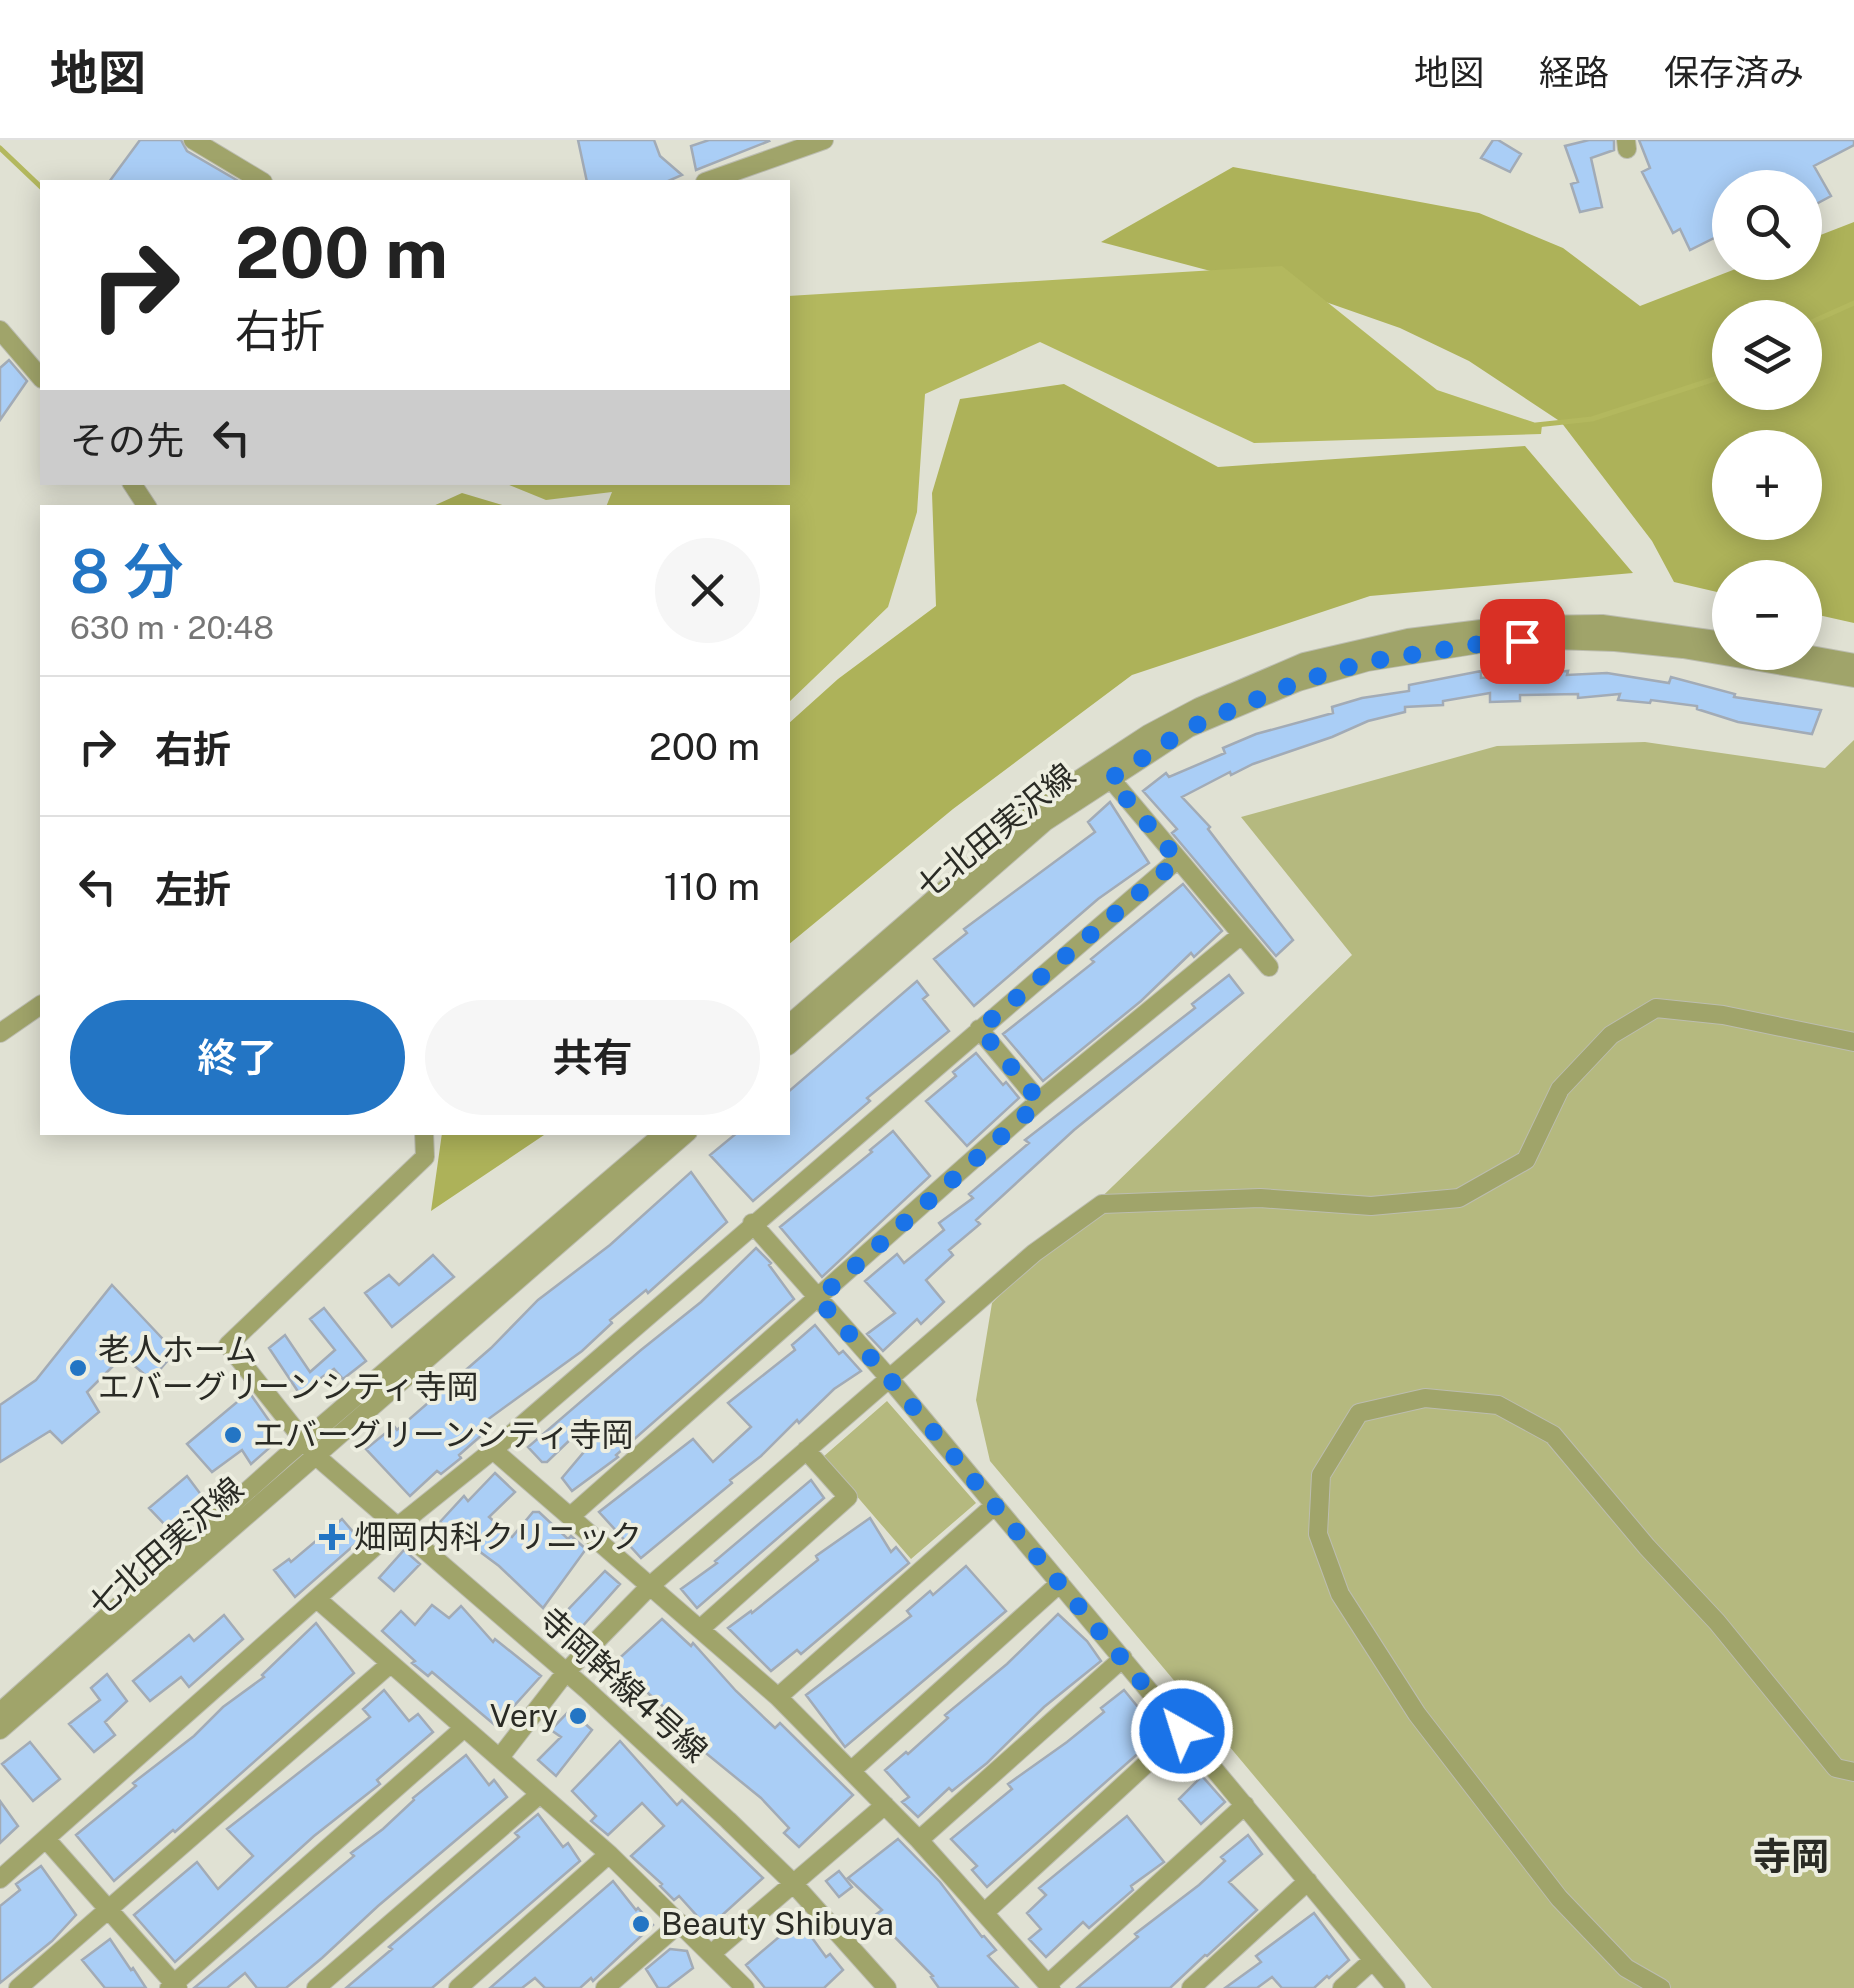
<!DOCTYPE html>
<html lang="ja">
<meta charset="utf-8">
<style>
:root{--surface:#fff;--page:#f6f6f6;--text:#222;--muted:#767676;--line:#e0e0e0;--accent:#2375c4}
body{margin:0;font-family:"Public Sans","Noto Sans JP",sans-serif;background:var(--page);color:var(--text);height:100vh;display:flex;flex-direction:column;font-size:38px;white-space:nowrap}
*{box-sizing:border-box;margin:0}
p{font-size:32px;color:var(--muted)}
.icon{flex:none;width:55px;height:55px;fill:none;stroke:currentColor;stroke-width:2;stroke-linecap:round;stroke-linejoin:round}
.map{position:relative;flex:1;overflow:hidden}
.sheet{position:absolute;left:40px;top:365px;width:750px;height:630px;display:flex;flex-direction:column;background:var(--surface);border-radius:0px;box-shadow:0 5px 25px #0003}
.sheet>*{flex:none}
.top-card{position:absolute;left:40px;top:40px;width:750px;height:305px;border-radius:0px;box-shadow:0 5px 25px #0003;background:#fff;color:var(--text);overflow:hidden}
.tools{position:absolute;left:1712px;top:30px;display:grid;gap:20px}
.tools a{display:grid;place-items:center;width:110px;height:110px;border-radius:50%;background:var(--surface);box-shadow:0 5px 25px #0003;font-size:50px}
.pin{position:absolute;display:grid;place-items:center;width:85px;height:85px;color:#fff;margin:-42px;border-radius:20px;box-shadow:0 5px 15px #0006}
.me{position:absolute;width:110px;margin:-55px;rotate:321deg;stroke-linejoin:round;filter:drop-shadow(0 0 8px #0008)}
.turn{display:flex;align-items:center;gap:35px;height:210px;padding:0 30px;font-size:45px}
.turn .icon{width:130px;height:130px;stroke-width:2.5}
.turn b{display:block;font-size:70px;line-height:85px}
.then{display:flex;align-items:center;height:95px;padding:0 30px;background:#0003;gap:20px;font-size:38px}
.round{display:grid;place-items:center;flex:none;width:105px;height:105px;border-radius:52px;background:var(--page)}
.summary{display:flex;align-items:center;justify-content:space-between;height:170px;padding:0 30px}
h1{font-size:60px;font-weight:600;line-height:75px;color:var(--accent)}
.primary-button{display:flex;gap:20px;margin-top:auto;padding:20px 30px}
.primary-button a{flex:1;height:115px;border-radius:60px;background:var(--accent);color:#fff;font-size:40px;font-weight:600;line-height:115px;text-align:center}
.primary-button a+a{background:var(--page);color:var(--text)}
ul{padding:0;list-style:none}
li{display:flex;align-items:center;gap:30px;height:140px;padding:0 30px;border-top:2px solid var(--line)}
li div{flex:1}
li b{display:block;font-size:38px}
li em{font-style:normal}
header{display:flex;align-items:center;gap:60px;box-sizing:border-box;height:140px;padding:0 50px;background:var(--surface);border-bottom:2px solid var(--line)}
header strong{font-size:48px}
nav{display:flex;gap:55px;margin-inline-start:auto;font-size:35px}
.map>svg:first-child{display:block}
.green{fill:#b5b97f}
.forest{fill:#adb259;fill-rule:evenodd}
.water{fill:#b3b85e}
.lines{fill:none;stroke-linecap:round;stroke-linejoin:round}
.stream{stroke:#b3b85e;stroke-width:5}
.building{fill:#aacef6;stroke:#a2abb6;stroke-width:2.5}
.minor-casing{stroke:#bcbdb0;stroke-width:20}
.minor{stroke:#a0a46a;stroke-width:18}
.route{stroke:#1a73e8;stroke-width:18;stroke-dasharray:0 32.4}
.poi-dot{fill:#2375c4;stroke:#edeee0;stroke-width:4}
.labels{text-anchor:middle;stroke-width:8;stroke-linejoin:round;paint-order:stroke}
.street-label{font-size:32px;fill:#2a2b25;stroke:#edeee0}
.poi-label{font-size:32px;fill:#2a2b25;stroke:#edeee0;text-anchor:start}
.quarter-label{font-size:38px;font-weight:bold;fill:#2a2b25;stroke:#edeee0}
</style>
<header>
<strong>地図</strong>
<nav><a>地図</a><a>経路</a><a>保存済み</a></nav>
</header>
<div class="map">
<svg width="1854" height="1848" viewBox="0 0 1854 1848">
<rect width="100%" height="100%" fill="#e0e1d3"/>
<path class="green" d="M1854,600V1848H1432L990,1321L976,1260L992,1163L1352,815L1241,677L1497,606L1645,602L1825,628Z
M887,1261L976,1363L911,1419L823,1317Z"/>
<path class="forest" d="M1233,27L1479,73L1563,108L1640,166L1751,123L1805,122V101L1854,82V483L1805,472V438H1730V455L1674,442L1652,401L1561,282L1469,221L1400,188L1320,160L1101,102ZM1730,178H1805V252H1730ZM1730,308H1805V382H1730Z
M1064,244L1218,327L1525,306L1633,433L1370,456L1132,535L953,669L788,805V584L838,539L936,466L932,353L960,259Z
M462,353L509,367H431Z
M442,993V992L547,993L431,1071Z"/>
<path class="water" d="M1282,126L1437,250L1542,285L1541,294L1254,303L1040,202L925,254L917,372L888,467L788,563V368L606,367L612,352L546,360L504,343L788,342V156Z"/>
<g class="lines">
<path class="stream" d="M0,8L42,48
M1805,185L1854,163
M1536,285L1592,279L1730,234"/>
</g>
<path class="building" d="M140,0H181L187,11L240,42H109Z
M578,0H654L660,16L682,35L666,42H587Z
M709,0H768L769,1L696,30L691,6Z
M1493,0H1498L1521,14L1510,32L1481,18Z
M1589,0H1614V10L1591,18L1602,67L1580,72L1571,44L1578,42L1565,6Z
M1639,0H1854V5L1814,26L1831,56L1805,70V48H1730V90L1690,110L1680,89L1673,93L1642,32L1650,28Z
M9,220L27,241L0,280V228Z
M1481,531V538L1568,531L1567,535L1607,533L1669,543L1671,537L1735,554L1734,557L1821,570L1812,594L1738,582L1697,569V566L1651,560L1650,563L1618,560L1620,554L1578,558V554L1520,555V561L1490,562V553L1443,561V565L1405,567V572L1368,581L1332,597L1253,624L1231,635L1230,632L1182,657L1210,687L1208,689L1293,800L1276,816L1172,693L1177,689L1143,651L1166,633L1169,637L1225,613L1223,608L1256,594L1333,573L1332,567L1362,558L1409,551V545Z
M1110,662L1149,723L1098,759L974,866L934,819L967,793L964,789L1095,692L1088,682Z
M1183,744L1222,791L1194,817L1191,813L1141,861L1043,941L1003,894L1094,822L1091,819Z
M1229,835L1243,853L1074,990L976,1080L980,1084L949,1110L953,1115L926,1140L944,1162L921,1184L917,1179L883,1211L867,1194L895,1173L865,1141L897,1114L904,1123L944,1090L939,1083L973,1058L969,1054L1029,1003L1025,1000L1195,868L1192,864Z
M917,841L928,855L923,859L949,891L867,958L870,961L753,1061L710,1015L738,992H788V952Z
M976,913L1003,945L1006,942L1019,958L967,1006L926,961L956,936L953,932Z
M893,991L930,1036L822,1137L780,1087L872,1012L870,1010Z
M691,1032L727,1082L648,1153L646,1150L610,1180L612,1183L582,1211L487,1280L491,1287L459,1315L461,1318L441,1334L437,1331L410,1356L366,1309L394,1286L397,1290L491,1208L538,1160L610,1105Z
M756,1108L771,1123L769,1125L794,1159L616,1315L618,1317L572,1351L562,1338L588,1307L575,1295L547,1322H542L528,1307L641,1210L701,1162Z
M433,1115L454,1137L392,1187L365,1153L389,1135L399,1145Z
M112,1145L175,1212L151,1240L123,1216L87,1252L99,1272L62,1303L50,1291L0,1322V1265L36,1240Z
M324,1168L366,1221L343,1239L334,1229L299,1253L269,1208L285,1195L310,1232L335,1210L310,1179Z
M815,1185L839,1214L843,1211L861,1231L834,1249L799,1283L797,1280L761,1316L730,1340L732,1343L641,1418L599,1372L693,1299L713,1322L751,1287L728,1263L795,1210L792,1205Z
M249,1252L270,1282L262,1288L275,1303L251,1324L242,1310L212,1332L187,1304Z
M495,1333L515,1352L489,1377L512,1397L533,1372H539L568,1399L571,1396L586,1409L543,1468L499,1426L440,1382L464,1356L468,1361Z
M187,1336L202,1356L167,1387L149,1368Z
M811,1340L824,1358L697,1468L681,1449L717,1423L715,1421Z
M870,1378L891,1412L896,1407L909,1423L801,1514L797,1510L771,1531L728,1488L751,1471L752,1473L818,1420L816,1416Z
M342,1379L360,1400L295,1457L274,1430L289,1419L291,1422Z
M404,1410L420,1424L394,1451L379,1438Z
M966,1426L1006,1471L845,1607L806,1555L911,1476L907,1471L930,1451L933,1455Z
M605,1431L620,1444L572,1498L556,1484L558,1480Z
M432,1465L449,1478L461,1466L493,1502L495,1499L541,1536L496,1586L432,1532L428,1536L412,1523L415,1521L382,1491L401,1471L415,1485Z
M1058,1474L1087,1501L1101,1521L1044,1567L987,1623L952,1651L949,1648L918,1677L902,1662L909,1657L885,1630L906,1612L908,1614L948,1578L945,1575L1007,1524Z
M224,1475L243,1499L189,1547L181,1537L150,1561L133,1541L189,1495L194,1501Z
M662,1479L691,1506L693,1503L736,1551L775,1588L780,1583L853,1655L799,1707L784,1693L789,1688L761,1658L702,1610L707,1605L632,1539L630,1542L611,1526Z
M316,1483L354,1533L175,1692L173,1690L114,1741L76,1695L136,1646L133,1643L194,1596L223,1567L264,1537L262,1535Z
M107,1534L127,1561L105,1582L115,1595L94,1612L69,1584L100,1560L91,1548Z
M384,1550L409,1581L418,1574L433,1592L377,1640L380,1644L314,1696L175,1822L134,1775L197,1722L218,1749L253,1716L227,1689L370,1577L363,1569Z
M1124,1550L1160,1594L987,1747L972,1730L977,1726L951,1699L1012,1649L1008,1644L1067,1602L1104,1572L1101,1568Z
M570,1570L592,1590L556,1636L538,1620L561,1597L551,1590Z
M620,1601L677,1665L682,1660L763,1738L708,1788L679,1756L674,1760L660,1746L662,1744L631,1716L664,1686L642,1663L608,1695L591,1681L596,1676L572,1651Z
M30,1602L60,1639L33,1661L2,1624Z
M466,1615L489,1645L494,1640L507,1657L378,1766L322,1818L286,1848H257L245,1833L227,1848H194L354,1716L351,1713L383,1689L414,1660L413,1658Z
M1202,1636L1225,1662L1201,1684L1179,1659Z
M0,1661L18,1686L0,1703Z
M538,1674L563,1707L568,1703L580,1721L432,1848H346L392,1809L389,1807L519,1697L515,1693Z
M1127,1676L1164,1722L1131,1746L1133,1750L1089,1788L1083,1782L1046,1817L1029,1799L1041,1789L1027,1773L1046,1755L1039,1748Z
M1248,1695L1262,1714L1229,1742L1257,1770L1207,1816L1205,1815L1170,1848H1077L1138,1797L1135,1794L1199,1745L1225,1721L1221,1717Z
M898,1699L940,1742L982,1797L984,1796L996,1810L988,1816L1018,1848H939L931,1837L933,1836L874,1776L882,1770L848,1738Z
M41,1726L76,1775L52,1801L0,1843V1766L20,1750L16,1744Z
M839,1731L852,1747L839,1757L826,1741Z
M613,1741L636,1770L638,1768L653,1785L593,1841L591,1838L580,1848H545L535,1838L522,1848H490Z
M1314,1773L1349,1820L1329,1838L1327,1836L1314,1848H1282L1272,1837L1257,1848H1225L1261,1822L1256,1816Z
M799,1780L826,1817L830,1814L843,1830L824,1848H765L746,1825Z
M110,1799L131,1830L133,1828L146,1848H105L82,1820Z
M670,1809L687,1811L693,1828L667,1848H658L646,1829Z"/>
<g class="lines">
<g class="minor-casing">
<path id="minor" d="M193,0L263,42
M1626,0L1627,9
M705,42L824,0
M0,190L42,239
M131,342L148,368
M1794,512L1854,523
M1105,632L1269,827
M788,885L1049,659L1148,594L1199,567L1304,522L1408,498L1514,485L1602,484L1730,502
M979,889L1039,961
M0,893L42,864
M788,906L1045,682L1189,588L1298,542L1367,522L1492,502L1552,500L1615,502L1683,509L1854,538
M424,992L425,1017L228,1205L316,1316L587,1550L728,1680L792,1742L887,1848
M752,1083L889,1238L1396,1848
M493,1310L778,1557L919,1700L1051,1848
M572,1375L1039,961L1241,795
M317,1459L609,1714L745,1848
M700,1489L848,1357L806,1310
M778,1557L995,1365
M0,1572L284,1318L665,992
M0,1590L688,992
M501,1616L566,1532L651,1445L1034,1113L1102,1064L1260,1058L1371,1066L1459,1058L1526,1020L1560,949L1611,895L1656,868L1723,875L1854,902
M851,1631L1060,1443
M46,1699L178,1848
M919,1700L1123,1518
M0,1739L397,1387L493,1310L1177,720
M984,1773L1182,1591
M711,1814L885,1665
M1048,1844L1245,1665
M18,1848L390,1524
M169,1848L464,1588
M316,1848L540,1654
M458,1848L609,1714
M605,1848L680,1783
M1191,1848L1308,1741
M1342,1848L1373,1820
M1661,1848L1626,1828L1559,1758L1417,1574L1340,1454L1318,1394L1321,1335L1359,1273L1425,1258L1498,1265L1553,1295L1647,1407L1717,1482L1836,1628L1854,1632"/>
</g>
<use href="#minor" class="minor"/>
</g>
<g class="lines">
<path class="route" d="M1182,1591L889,1238L818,1159L1040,962L980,889L1178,720L1110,639L1189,588L1298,542L1366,522L1492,502L1522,501"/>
</g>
<g class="poi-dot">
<circle cx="78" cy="1228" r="10"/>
<circle cx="233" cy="1295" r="10"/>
<path d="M327 1382h10v10h10v10h-10v10h-10v-10h-10v-10h10z"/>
<circle cx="578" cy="1576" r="10"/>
<circle cx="641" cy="1784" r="10"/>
</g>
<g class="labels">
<g class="street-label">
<text transform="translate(996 691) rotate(-39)" y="11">七北田実沢線</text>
<text transform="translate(166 1407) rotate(-41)" y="11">七北田実沢線</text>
<text transform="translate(623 1545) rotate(42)" y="11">寺岡幹線4号線</text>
</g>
<g class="poi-label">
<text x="98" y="1221">老人ホーム<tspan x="98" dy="37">エバーグリーンシティ寺岡</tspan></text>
<text x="253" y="1306">エバーグリーンシティ寺岡</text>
<text x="354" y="1408">畑岡内科クリニック</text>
<text x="558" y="1587" text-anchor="end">Very</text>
<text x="661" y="1795">Beauty Shibuya</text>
</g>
<g class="quarter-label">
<text x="1791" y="1730">寺岡</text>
</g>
</g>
</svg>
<div class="tools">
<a><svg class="icon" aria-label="search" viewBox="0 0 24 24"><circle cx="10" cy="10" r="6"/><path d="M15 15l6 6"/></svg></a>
<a><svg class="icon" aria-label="layers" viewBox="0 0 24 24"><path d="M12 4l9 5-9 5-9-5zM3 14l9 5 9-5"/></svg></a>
<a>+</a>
<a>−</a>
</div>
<div class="pin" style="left:1522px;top:501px;background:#d93025"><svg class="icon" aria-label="arrive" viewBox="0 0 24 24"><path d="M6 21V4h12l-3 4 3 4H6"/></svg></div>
<svg class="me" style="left:1182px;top:1591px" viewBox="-20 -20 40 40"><circle r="17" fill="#1a73e8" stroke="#fff" stroke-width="3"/><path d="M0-11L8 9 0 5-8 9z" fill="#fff"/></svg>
<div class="top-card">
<div class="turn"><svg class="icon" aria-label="right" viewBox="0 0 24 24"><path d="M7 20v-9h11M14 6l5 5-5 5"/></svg><div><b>200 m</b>右折</div></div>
<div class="then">その先<svg class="icon" aria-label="left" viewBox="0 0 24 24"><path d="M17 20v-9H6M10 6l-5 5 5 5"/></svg></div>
</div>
<section class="sheet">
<div class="summary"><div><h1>8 分</h1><p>630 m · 20:48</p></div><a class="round"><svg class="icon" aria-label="close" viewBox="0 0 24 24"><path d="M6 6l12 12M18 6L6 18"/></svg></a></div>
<ul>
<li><svg class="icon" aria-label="right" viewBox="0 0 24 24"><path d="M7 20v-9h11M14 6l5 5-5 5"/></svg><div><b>右折</b></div><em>200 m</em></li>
<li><svg class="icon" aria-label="left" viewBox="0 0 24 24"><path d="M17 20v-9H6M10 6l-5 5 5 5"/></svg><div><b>左折</b></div><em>110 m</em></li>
</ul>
<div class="primary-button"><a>終了</a><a>共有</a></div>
</section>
</div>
